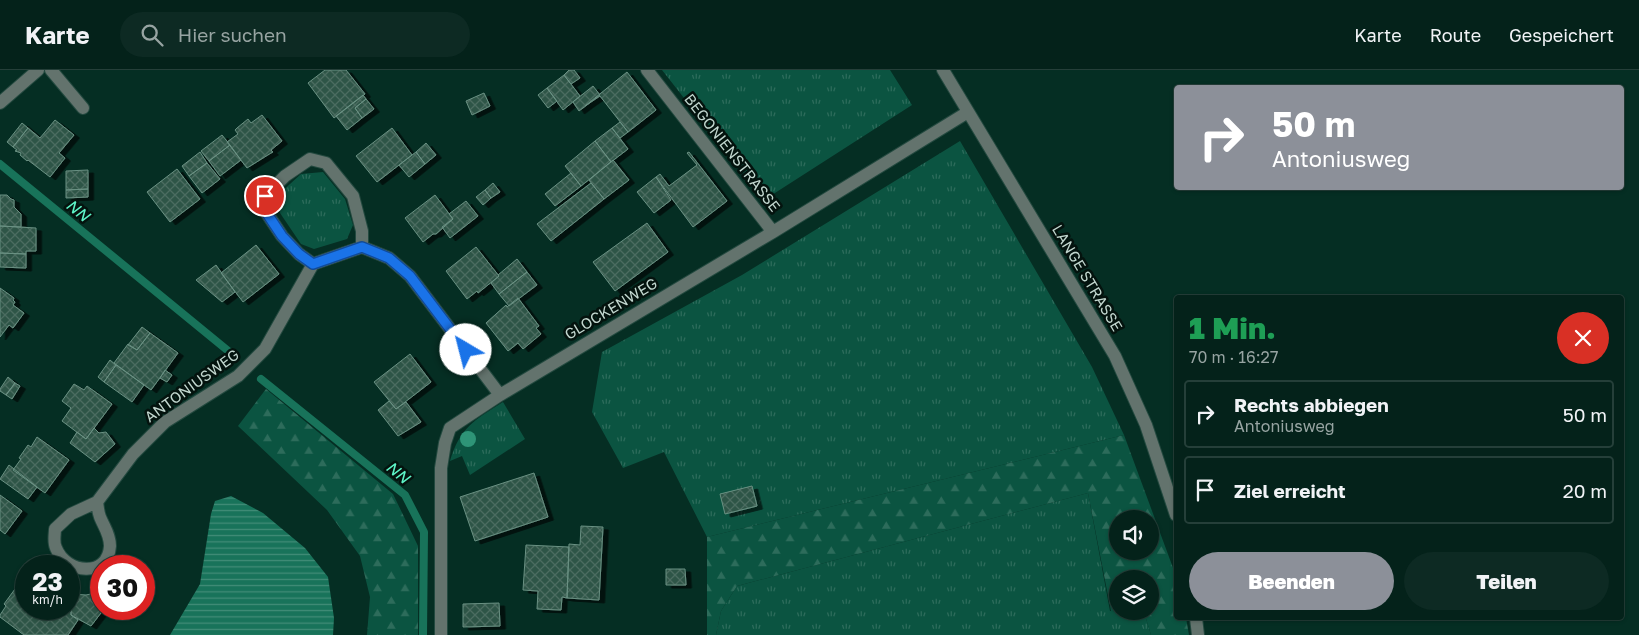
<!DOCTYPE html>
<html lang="de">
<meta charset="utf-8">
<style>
:root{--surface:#04221a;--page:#0d2a23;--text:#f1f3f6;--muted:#97a4a2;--line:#253f39;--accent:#8c9099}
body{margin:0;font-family:"Golos Text",sans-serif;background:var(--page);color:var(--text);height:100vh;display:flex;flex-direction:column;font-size:19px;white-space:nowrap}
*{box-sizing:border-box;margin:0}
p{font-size:16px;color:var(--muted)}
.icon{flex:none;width:28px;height:28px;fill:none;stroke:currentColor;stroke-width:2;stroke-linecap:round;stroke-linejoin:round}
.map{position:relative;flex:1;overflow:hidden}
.panel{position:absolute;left:1174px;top:225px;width:450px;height:325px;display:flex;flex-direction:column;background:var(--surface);border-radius:5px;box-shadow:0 1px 4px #0004,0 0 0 1px var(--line)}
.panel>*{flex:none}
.guide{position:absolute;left:1174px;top:15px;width:450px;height:105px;border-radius:5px;box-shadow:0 1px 4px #0004,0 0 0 1px var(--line);background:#8c9099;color:#fff;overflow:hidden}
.tools{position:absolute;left:1109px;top:440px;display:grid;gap:10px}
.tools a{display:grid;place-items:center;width:50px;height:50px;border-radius:50%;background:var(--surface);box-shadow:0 1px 4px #0004,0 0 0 1px var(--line);font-size:25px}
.speed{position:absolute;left:15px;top:485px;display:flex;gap:10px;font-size:25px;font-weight:700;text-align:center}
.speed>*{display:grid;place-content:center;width:65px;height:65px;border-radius:50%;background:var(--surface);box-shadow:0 1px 4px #0004,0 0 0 1px var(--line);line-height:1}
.speed small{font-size:12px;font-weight:400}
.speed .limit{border:8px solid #d22;background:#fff;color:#111}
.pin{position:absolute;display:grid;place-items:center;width:42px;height:42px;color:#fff;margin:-21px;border:2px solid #fff;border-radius:50%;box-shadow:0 1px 5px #0007}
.me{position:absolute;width:55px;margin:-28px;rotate:323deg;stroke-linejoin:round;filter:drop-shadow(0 0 4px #0008)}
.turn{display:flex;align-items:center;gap:18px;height:105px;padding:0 15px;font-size:22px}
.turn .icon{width:65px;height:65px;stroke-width:2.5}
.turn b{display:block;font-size:35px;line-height:42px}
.round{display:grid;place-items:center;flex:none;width:52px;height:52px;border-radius:26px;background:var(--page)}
.summary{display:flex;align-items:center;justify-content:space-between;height:85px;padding:0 15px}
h1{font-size:30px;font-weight:800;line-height:38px;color:#1e9e55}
.primary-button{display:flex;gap:10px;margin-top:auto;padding:10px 15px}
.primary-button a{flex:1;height:58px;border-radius:30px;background:var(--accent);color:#fff;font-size:20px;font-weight:800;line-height:58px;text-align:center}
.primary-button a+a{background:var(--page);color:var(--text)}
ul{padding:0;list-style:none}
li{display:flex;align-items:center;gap:15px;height:68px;margin:0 10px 8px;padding:0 5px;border:2px solid var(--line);border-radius:5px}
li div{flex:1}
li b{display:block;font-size:19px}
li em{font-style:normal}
header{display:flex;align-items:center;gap:30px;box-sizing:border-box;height:70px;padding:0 25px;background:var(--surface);border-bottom:1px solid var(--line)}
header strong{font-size:24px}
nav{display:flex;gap:28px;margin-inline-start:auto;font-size:18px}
.search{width:350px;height:45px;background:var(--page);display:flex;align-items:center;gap:12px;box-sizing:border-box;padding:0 18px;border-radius:28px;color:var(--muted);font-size:19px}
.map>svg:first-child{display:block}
.grass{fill:url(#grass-tufts)}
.forest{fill:url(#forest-firs);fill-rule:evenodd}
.water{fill:url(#water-rules)}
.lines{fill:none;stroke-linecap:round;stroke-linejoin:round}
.stream{stroke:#18735a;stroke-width:8}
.building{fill:url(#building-cross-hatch);stroke:#6a9183;filter:url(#shadow)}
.minor-casing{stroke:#23493f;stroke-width:14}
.minor{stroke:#63736d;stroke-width:12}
.tree{fill:#2e9477}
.route-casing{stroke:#114b97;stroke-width:12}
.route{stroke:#1a73e8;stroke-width:9}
.labels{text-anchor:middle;stroke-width:5;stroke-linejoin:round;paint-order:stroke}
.street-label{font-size:15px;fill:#c2d7cf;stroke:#04130e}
.water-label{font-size:16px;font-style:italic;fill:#5df4c7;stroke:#04130e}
</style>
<header>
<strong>Karte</strong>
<div class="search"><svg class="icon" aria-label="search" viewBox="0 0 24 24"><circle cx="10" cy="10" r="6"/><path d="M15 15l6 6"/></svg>Hier suchen</div>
<nav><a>Karte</a><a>Route</a><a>Gespeichert</a></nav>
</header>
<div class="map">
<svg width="1639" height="565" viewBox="0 0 1639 565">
<defs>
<pattern id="grass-tufts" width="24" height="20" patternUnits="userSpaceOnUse" patternTransform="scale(1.25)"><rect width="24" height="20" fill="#0b5441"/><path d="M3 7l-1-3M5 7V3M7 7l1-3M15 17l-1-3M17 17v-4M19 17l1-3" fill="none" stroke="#2d6c5b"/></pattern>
<pattern id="forest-firs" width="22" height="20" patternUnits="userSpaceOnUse" patternTransform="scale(1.25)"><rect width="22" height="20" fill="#0b5441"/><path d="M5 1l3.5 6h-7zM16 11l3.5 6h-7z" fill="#2d6c5b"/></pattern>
<pattern id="water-rules" width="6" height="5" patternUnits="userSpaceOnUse" patternTransform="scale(1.25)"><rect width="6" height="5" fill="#18735a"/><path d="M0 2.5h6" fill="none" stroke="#438d78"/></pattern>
<pattern id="building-cross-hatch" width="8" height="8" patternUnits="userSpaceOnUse" patternTransform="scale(1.25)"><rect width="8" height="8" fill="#2e5447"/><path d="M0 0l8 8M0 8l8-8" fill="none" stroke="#4b6c60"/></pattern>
<filter id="shadow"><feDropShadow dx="5.5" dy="3" stdDeviation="0" flood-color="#0009"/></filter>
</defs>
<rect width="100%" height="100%" fill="#052e23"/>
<path class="grass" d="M662,0H890L912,35L764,130Z
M960,71L1092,297L1124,365L707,467L664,382L623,398L592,342L602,282L742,205Z
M323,102L345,129L353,155L347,169L314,179L301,174L280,143L279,124L301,104Z
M503,332L525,369L470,405L462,386L450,391C460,357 475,350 503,332Z
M1088,423L1110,541L1144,542L1151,565H716L721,541L737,516Z"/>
<path class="forest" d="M266,319L393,424L418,476V565H367L370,527L360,486L327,440L238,356Z
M1124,365L1176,506V548H1186L1189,565H1151L1144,542L1111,541L1088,423L737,516L721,541L716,565H707V467ZM1118,449H1150V481H1118ZM1118,509H1150V541H1118Z"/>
<path class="water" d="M231,426L263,443L305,478L328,507L334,548L333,565H170L200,514L211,444L215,431Z"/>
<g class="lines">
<path class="stream" d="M0,94L232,284
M261,309L405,425L424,462L423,565"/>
</g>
<path class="building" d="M325,0H346L365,24L334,48L308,13Z
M569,0H574L580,8L571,14L564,5Z
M627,2L656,40L628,62L600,26L585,36Z
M564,5L580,26L563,40L547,18Z
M593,16L600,25L579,41L573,32Z
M547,18L557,31L548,38L538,25Z
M484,23L490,36L472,45L466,31Z
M363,25L366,29L355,38L362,48L347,60L336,46Z
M366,29L374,39L362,48L355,38Z
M262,45L282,71L271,80L273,82L271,83L247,98L227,72L238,64L235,60L237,58L248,49L251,53Z
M55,50L74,65L59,83L65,88L50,107L28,90L27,91L20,85L21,83L15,81L17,80L13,77L28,58L40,68Z
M620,52L628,62L620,68L612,58Z
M22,53L28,58L13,77L7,72Z
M392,58L412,85L377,112L356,86Z
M612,58L628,79L611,92L595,71Z
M222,65L230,75L209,91L201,81Z
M595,71L611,92L581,116L565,96Z
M426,73L436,85L425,94L416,82Z
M230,75L241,90L220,106L209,91Z
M200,82L207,93L189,106L182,96Z
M416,82L425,94L409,107L399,95Z
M689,82L727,131L693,157L656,107L660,104L669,116L697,95L687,83Z
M613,90L629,110L604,129L589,110Z
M207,93L220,109L202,123L189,106Z
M177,99L200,129L170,152L147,122Z
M88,100V119L66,120V101Z
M571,103L581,116L555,136L545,124Z
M656,107L671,130L654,143L637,122Z
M493,113L500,122L491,128L485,120Z
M591,113L604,129L551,171L537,154Z
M88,119V127L66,128V120Z
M485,120L491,128L483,135L476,127Z
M0,125H7L11,129L14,130V137L21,144V157L0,156Z
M435,125L453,149L436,164H433L423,172L405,148Z
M466,131L478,146L450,168L442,157L453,149L449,144Z
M647,153L668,182L615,221L593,192Z
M0,156L36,158V181H26V184L0,183Z
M256,175L279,204L243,232L221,203Z
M476,177L499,206L478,223L477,221L467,229L446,201Z
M0,183L26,184V198L0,197Z
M517,189L527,202L499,224L491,213L499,206L498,205Z
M216,195L235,222L222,232L196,210Z
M527,202L537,215L509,236L499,224Z
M0,218L14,228L13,230L15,232L13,235L24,243L13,258L9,255L0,267Z
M518,228L539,256L536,258L541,264L523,279L518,273L508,281L486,253L506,235L507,237Z
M142,257L150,263L137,280L128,275Z
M150,263L178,283L151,320L114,293L128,274L137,280Z
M410,284L431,312L396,339L374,312Z
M110,290L116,295L104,312L98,307Z
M116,295L144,315L132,332L104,312Z
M165,300L172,305L167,312L160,308Z
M8,307L15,313L6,325L0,321V319Z
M15,313L20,316L12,329L6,325Z
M74,314L84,320L87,316L112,334L86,369L62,351L71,338L62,331Z
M389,331L396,339L406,332L421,352L398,366L378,340Z
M94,358L99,363L106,362L115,374L95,392L70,373L77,362L86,369Z
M37,367L69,390L45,423L13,400L21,389L19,388L28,375L31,377Z
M9,395L37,417L28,429L0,409Z
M534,403L548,447L475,471L460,427Z
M752,416L757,436L725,444L720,424Z
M0,425L22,441L5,464L0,460Z
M581,456L603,457L599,530L567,528L569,474L580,475Z
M526,475L569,477L567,528L562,527L561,540L537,539L538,521L523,520Z
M666,499H685L686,515H666Z
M26,509V539H69V536H71V545L78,550L68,565H24L0,547V545L6,536L4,534L15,519L17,521Z
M100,522L101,539H104L91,556L71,545L72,524L86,525Z
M499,533L500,556L463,557V534Z"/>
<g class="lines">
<g class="minor-casing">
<path id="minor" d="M51,0L83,38
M647,0L773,162
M943,0L1115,286L1146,355L1176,445
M0,33L38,0
M313,194L362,177
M97,432C98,437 98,442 100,447C104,457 110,464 110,476C108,508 66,504 56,478C53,472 55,464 55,459L71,444L97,432L133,384L165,352L238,306L265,279L313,194L299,184L282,166L266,142L265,126L285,106L310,89L326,93L353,126L362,161V177L389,188L410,206L500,325
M1196,548L1198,565
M441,565V398L445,373L450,358L500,325L773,162L968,42"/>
</g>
<use href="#minor" class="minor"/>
</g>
<circle class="tree" cx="468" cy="369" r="8"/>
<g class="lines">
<g class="route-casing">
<path id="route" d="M265,126L266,142L282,166L299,184L313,194L362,177L389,188L410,206L466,280"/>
</g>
<use href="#route" class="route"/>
</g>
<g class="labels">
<g class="street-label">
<text transform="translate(732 83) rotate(52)" y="5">BEGONIENSTRASSE</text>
<text transform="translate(1087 208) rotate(59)" y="5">LANGE STRASSE</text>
<text transform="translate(611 239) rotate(-31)" y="5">GLOCKENWEG</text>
<text transform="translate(192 316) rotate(-36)" y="5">ANTONIUSWEG</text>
</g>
<g class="water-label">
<text transform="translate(78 140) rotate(39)" y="6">NN</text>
<text transform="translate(398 402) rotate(39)" y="6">NN</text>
</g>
</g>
</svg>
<div class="tools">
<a><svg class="icon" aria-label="sound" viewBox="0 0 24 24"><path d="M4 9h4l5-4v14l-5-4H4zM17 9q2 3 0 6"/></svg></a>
<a><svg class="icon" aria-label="layers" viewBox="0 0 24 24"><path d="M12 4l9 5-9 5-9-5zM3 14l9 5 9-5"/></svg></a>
</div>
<div class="speed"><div>23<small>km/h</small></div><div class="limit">30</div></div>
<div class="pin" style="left:265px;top:126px;background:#d93025"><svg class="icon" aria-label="arrive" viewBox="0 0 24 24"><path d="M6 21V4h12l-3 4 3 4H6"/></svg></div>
<svg class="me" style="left:466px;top:280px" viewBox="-20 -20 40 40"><circle r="19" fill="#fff"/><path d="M0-13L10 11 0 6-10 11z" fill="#1a73e8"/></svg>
<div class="guide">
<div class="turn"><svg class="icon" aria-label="right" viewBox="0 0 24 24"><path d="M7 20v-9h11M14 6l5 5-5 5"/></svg><div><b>50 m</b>Antoniusweg</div></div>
</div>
<section class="panel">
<div class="summary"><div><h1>1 Min.</h1><p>70 m · 16:27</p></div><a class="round" style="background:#d93025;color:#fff"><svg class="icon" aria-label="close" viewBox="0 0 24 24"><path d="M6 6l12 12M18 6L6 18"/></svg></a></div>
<ul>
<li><svg class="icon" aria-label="right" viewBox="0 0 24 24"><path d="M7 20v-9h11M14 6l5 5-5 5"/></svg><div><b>Rechts abbiegen</b><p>Antoniusweg</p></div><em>50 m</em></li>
<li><svg class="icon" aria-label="arrive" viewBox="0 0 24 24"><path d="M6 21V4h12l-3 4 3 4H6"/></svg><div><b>Ziel erreicht</b></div><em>20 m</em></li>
</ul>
<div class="primary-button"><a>Beenden</a><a>Teilen</a></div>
</section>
</div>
